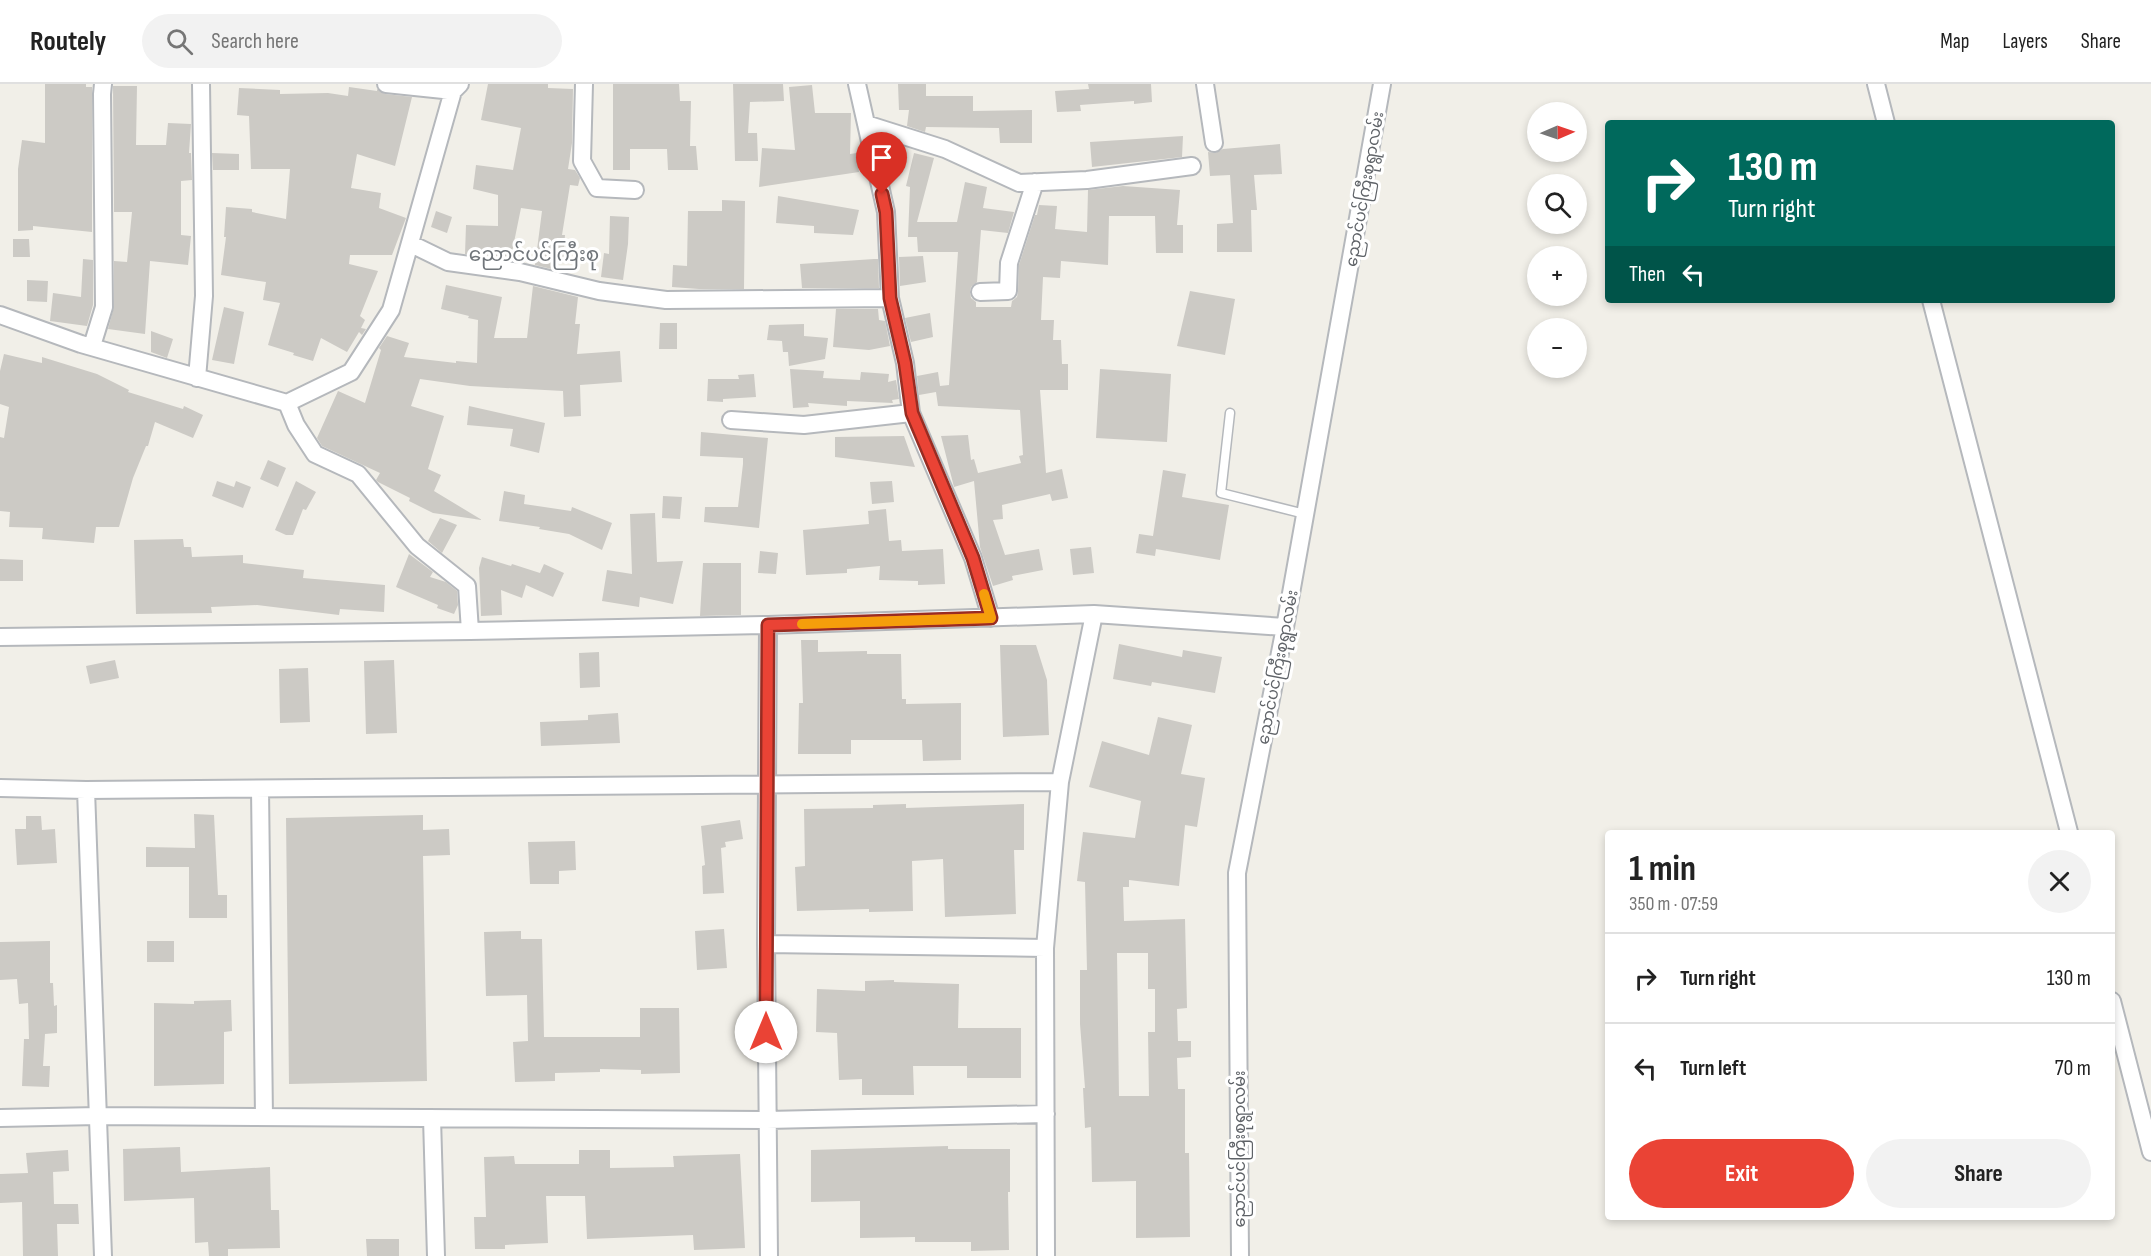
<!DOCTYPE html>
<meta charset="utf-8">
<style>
:root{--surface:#fff;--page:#f2f2f2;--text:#222;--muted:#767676;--line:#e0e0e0;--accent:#ea4335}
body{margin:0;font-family:"Sofia Sans Condensed","Noto Sans Myanmar",sans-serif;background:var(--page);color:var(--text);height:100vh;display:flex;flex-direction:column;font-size:22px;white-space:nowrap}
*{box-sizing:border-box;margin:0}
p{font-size:20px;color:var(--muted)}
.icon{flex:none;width:33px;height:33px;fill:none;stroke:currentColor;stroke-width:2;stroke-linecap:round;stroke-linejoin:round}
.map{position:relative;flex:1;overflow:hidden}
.sheet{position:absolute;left:1605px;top:746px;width:510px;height:390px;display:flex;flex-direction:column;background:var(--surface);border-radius:6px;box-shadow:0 3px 9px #0003}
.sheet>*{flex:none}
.hud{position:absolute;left:1605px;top:36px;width:510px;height:183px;border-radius:6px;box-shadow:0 3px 9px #0003;background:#00695c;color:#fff;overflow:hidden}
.needle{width:39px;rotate:88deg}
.fabs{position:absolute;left:1527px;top:18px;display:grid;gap:12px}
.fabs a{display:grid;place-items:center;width:60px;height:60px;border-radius:50%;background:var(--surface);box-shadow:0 3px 9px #0003;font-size:30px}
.pin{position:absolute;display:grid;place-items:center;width:51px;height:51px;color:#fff;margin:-62px -26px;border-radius:50% 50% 50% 0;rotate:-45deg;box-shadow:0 0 6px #0007}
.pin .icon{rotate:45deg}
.me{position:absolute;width:66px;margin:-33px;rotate:0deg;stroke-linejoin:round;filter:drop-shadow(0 0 4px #0008)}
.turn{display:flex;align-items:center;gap:21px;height:126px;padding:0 24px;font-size:27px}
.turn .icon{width:78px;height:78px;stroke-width:2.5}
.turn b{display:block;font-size:42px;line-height:51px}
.then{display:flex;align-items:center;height:57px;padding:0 24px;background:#0003;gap:12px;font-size:22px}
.round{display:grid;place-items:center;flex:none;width:63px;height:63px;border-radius:32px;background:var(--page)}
.headline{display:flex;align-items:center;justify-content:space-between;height:102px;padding:0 24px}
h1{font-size:36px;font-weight:700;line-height:45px}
.action{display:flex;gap:12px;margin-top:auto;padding:12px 24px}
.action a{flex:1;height:69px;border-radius:36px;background:var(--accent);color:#fff;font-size:24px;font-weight:700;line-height:69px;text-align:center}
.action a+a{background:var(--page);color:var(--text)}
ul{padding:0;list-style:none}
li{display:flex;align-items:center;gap:18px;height:90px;padding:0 24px;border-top:2px solid var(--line)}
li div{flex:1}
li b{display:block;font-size:22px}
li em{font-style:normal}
header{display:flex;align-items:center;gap:36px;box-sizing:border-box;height:84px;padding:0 30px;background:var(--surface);border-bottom:2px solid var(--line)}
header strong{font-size:28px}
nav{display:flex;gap:33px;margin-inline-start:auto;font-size:21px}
.search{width:420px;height:54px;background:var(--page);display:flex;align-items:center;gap:15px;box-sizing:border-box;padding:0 21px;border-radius:33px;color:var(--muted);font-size:22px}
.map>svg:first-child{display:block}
.building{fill:#cccac5;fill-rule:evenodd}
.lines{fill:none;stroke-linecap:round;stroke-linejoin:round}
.service-casing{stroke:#b5b8bc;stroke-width:11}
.minor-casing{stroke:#b5b8bc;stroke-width:20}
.service{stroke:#fff;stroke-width:8}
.minor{stroke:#fff;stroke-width:16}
.route-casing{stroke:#982c22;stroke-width:15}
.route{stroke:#ea4335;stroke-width:10}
.slow{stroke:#f59e0b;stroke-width:10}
.labels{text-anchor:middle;stroke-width:6;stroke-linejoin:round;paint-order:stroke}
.street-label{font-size:16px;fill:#5f6368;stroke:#fff}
.quarter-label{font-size:20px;fill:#70757a;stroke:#fff}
</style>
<header>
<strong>Routely</strong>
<div class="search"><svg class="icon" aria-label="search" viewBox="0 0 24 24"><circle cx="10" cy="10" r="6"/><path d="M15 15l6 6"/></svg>Search here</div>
<nav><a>Map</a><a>Layers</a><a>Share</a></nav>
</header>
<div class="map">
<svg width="2151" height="1172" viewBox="0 0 2151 1172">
<rect width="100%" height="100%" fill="#f1efe8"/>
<path class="building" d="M45,0H86V3H92V148L33,142V146L18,147V85L22,56L45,59Z
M488,0H548V4L573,5L572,59L568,85L575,86L580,94L578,102L570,101L562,151H565L563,179L557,178L556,186L535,181L542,127L521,124L511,173L465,170L466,141L498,142V111L473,105L476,81L513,86L521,44L481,36Z
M613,0H679L680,17H691L690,62H696L698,86H668L667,65H630V86H613Z
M733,0H783L784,17L750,18L748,49H757L758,77H735Z
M898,0H926V12H973V27L1032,26V59H1000L999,44L926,43L925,48L907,42L909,26H899Z
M1088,0H1151L1152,18L1134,20V17L1080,21L1081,27L1057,28L1055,7L1089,5Z
M812,1L815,29H851L850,70L857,69L859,88L759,103L762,64L795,66L789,3Z
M113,2H137L136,61H166L168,39L191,40L189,69H191L192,96L181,97V151L191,152L188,181L150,177L145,250L108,245L114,223V177L127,178L132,128H114Z
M349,3L377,7V5L385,10L412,13L395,82L357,70L351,104L381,109L379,124L406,134L392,171H350L349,180L378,187L360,232L365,236L361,244L366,245L362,251L359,248L347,268L321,254L313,277L293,271L294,269L268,261L280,219L263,216L266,198L221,191L226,153H224L226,123L252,125V128L286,135L290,85H251L249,32L237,31L239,4L280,6V10L328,9L348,12Z
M1183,52L1182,73L1092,83L1090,58Z
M1280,60L1282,90L1254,91L1257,126H1251L1252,168H1217V140L1233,139L1230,91L1210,92L1208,68L1215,69L1223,65Z
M212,69L239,70V86H213Z
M914,69L934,74L917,138H957L965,98L987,103L983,124L1014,128L1008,149L981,146L977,198L971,203L970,208L971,214L976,218V223H1011L1012,217L1017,213L1018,208L1019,181L1035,131H1037L1039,121L1057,122L1055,145L1087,148L1088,106L1123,102L1180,106L1177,141H1183V169H1156L1155,132H1109L1108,181L1061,177L1060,194L1043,193L1041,236H1054L1053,256H1061L1062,280H1068V306H1040L1046,389L1062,385L1068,414L1052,417L1050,410L1002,421L1003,435L993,436L1005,471L1039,465L1043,486L1012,492L1013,496L993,502L980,463L974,397L954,403L941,352L968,351L971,376L974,375L978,389L1021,379L1019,372L1023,371L1020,326L938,322L936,308L919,311L917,292L938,288L940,302L949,301L958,168H918L917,153H908L910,103L906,102Z
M778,112L859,126L853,151L814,149V142L776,139Z
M722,116L745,117L744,205H699L672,203L673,181L687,182L688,127H722Z
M436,127L452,133L447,149L431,143Z
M610,132L629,133L628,160L623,196L601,193L604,169L609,170Z
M13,155H29L30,173H13Z
M923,172L926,198L900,202L899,173Z
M83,175L93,176V221L87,242L50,237L53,209L81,213Z
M874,175H878L879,204H802L800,180Z
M27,196L48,197L47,218L27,217Z
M446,201L502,213L494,254H527L533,202L578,213L575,240H580L577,270L620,267L622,298L580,301L581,332L564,333L563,307L470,302L420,295L411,322L444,332L428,385L441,391L434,407L482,436L433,429L409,417L410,414L378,398L376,396L380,389L322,362L317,354L338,307L365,319L381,266L379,264L387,252L409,259L404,273L456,279V277L477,279L478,236L468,234L469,232L441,225Z
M1190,207L1235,215L1225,271L1177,262Z
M224,223L244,228L234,280L212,276Z
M836,225H878L879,236L885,237L890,262L869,266L833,263Z
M930,229L933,253L911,258L905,234Z
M660,239H677V265H659Z
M804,240V252L828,254L825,275L789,282L788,268H783L782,257L767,256L769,241Z
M151,247L173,255L167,274L151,268Z
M4,270L42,279V273L97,290L129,306L128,308L183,325L184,322L203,331L193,354L155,338L148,362H146L133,394L119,443H96L94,459L42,455L43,444L9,443L10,428L0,427V353L4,354L9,323L0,320V287Z
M790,285L824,287L823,294L860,296L861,288L889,290L888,298L896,296L899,315L892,316L893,319L847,317V322L808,319L809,323L793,324Z
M1100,285L1171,290L1167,358L1096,354Z
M754,290L756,313L723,315V318L707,317L708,295H739L738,291Z
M469,322L545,339L539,369L510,362L513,345L467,341Z
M701,348L768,354L759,444L704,438L705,423H738L743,380V374L700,372Z
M904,352L915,383L835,373V353Z
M268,376L286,384L278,403L260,395Z
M1163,386L1186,390L1182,413L1229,421L1220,476L1156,465L1155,472L1136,469L1139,450L1153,452Z
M217,397L234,403L236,397L251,403L243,424L212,412Z
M296,397L316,408L306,426L303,425L293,451H286L275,446Z
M892,397L894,418L872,420L870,398Z
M504,407L525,411L524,420L571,427L572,423L612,439L602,466L569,450L539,445L540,443L499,437Z
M663,412L682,413L680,435L662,434Z
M886,425L889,457L901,456L902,467L943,465L945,500L918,501V497L879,496L880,482L847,485V489L806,491L803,446L869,440L868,427Z
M655,429L657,478L683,477L673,520L640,513L639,523L602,517L607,486L632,490L630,430Z
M440,434L457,441L442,469L428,457Z
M183,455L184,463H191L192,473L243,471V479L304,486L303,494L385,501L384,528L340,525L339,531L257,521L211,523L212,529L136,530L134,456Z
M1091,463L1094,489L1073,491L1070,465Z
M760,467L778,469L776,490L758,489Z
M409,470L433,488L430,493L446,498L457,507L458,521L454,530L437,524L438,521L396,503Z
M482,473L511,482L512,480L540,489L544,480L564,489L553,513L526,501L522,514L501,506L502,531L481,532L479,484Z
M0,475L23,476V497H0Z
M703,479H741V531L700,532Z
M801,556H818V568L867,567V570H901L902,615H906V620L961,619V676L923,677L922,656H851V670H798L799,619H803Z
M1119,560L1182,573L1183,566L1222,573L1215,609L1152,598L1151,602L1113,595Z
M1000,561H1036L1047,596L1049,651L1003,653Z
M599,568L600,603L580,604L579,569Z
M115,576L119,594L90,600L86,582Z
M394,576L397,649L366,650L364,577Z
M308,584L310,638L280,639L279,585Z
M618,629L620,659L541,662L540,638L588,636V631Z
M1158,633L1192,641L1181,690L1205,694L1197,743L1185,741L1179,802L1129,796V803H1123L1124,837L1185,835L1187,924L1177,925L1178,957H1191V973L1177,974L1178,1005H1185V1069H1189L1190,1153L1136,1154V1097L1092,1098L1091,1043L1085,1044L1083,1004H1085L1080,940V886H1087L1085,798L1077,797L1083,748L1135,754L1141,717L1089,703L1102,657L1149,671ZM1117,869H1148V905H1155V948H1148L1149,1012H1119Z
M906,720V724L1024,720V766H1014L1016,830L945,833L943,775L912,777L913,827L869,828V825L797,827L795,783L805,782L804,725L873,724V721Z
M194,730L214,731L218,811H227V834H189V783H146V763L195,764Z
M423,731V746L449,745L450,771L423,772L427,997L289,1000L286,734Z
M26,732H41L42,746L55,745L57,779L17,781L15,745H26Z
M740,736L743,755L725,758L726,763L721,764L724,809L703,810L702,782L705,781L701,742Z
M575,757L576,786L559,787V800H530L528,758Z
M724,845L727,884L697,886L695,847Z
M521,847V855H542L544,953H640V924H679L680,989L641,990V986L600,985V988L555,989V997L515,998L513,958L528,957L527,911L486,912L484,848Z
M50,857V899H53L54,922L57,921V949L45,950L43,982H50L49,1003L22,1002L24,955H29L28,919L19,920L17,895L0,896V858Z
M147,857H174V878H147Z
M894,896V898L959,900L958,944H1021V994H967V982H913L914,1011H862V995L839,996L837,949L816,948L817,905L865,907V897Z
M231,916L232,947L224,948V1000L154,1002V919L194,920V917Z
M948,1062V1065H1010V1108H1008L1009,1166L971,1167V1158H915V1153L860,1154V1117L811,1118V1066Z
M180,1063L181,1088L270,1083L271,1126H279L280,1164L228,1165V1172H209L208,1158L195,1159L194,1114L124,1117L123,1065Z
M68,1066L69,1087L53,1088L54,1120H78L79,1140H57L58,1172H23L22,1118L0,1119V1090L28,1089L26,1069Z
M579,1066H610V1084L674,1083L673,1072L740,1070L745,1164L694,1166L693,1151L587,1155L585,1112H546L548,1159L505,1161V1165H475L474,1133H486L484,1073L514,1072L515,1080H579Z
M366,1155H399V1172H367Z"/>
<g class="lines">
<g class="service-casing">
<path id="service" d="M1230,329L1221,409L1305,430"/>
</g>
<g class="minor-casing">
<path id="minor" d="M386,0L453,7
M584,0L582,77L597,104L635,106
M857,0L886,128L890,214L905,279L911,329L973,474L991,534
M1205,0L1214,59
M1876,0L1886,39
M866,40L945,65L1019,99L1087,96L1192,82
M411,160L448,178L520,188L599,207L666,216L890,214
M980,208L1008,207L1009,179L1035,98
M1931,216L2069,748
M0,231L81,260L287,319L351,288L391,226L453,7L460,0
M92,262L104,223L102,10L103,0
M197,294L204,212L201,0
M287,319L296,341L315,370L358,390L417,462L467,502L470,547
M731,336L804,341L911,329
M768,541L766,860L769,1172
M0,553L470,547L768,541L1094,530L1285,543
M0,704L86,706L1060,698
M260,705L264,1033
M86,706L103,1172
M766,860L1045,864
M2112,917L2151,1068
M0,1034L98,1032L767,1036L1046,1030
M432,1034L436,1172
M1046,1172L1045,864L1060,698L1094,530
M1240,1172L1237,789L1285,543L1382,0"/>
</g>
<use href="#service" class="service"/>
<use href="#minor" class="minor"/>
</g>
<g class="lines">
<g class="route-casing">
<path id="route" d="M766,948L768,541L991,534L973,474L912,329L905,279L890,214L886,128L882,110"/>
</g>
<use href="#route" class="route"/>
<path class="slow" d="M802,540L991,534L984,510"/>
</g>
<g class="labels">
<g class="street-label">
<text transform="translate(1364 105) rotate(-80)" y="6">ညောင်ပင်ကြီးစုရွာလမ်း</text>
<text transform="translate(1277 583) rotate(-79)" y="6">ညောင်ပင်ကြီးစုရွာလမ်း</text>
<text transform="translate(1239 1065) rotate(-90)" y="6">ညောင်ပင်ကြီးစုရွာလမ်း</text>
</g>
<g class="quarter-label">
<text x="534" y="177">ညောင်ပင်ကြီးစု</text>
</g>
</g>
</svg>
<div class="fabs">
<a><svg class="needle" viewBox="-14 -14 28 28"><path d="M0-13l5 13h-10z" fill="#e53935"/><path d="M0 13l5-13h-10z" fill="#767676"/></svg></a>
<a><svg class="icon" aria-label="search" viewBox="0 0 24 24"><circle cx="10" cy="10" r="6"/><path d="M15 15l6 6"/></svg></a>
<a>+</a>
<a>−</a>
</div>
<div class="pin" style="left:882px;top:110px;background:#d93025"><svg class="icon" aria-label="arrive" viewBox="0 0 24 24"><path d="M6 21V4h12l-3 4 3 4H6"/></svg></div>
<svg class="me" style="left:766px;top:948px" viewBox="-20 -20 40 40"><circle r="19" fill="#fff"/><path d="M0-13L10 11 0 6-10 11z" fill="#ea4335"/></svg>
<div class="hud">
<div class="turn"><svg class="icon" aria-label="right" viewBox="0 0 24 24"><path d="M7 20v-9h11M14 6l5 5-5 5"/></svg><div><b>130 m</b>Turn right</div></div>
<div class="then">Then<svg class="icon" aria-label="left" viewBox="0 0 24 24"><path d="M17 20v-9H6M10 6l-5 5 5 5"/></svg></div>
</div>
<section class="sheet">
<div class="headline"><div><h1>1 min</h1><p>350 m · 07:59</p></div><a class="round"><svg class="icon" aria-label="close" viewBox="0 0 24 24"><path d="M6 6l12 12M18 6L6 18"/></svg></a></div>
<ul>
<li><svg class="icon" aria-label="right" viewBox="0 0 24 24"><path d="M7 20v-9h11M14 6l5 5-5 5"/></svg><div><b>Turn right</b></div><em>130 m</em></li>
<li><svg class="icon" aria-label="left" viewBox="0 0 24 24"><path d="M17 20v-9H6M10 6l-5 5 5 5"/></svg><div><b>Turn left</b></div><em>70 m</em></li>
</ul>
<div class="action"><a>Exit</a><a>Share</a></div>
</section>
</div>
